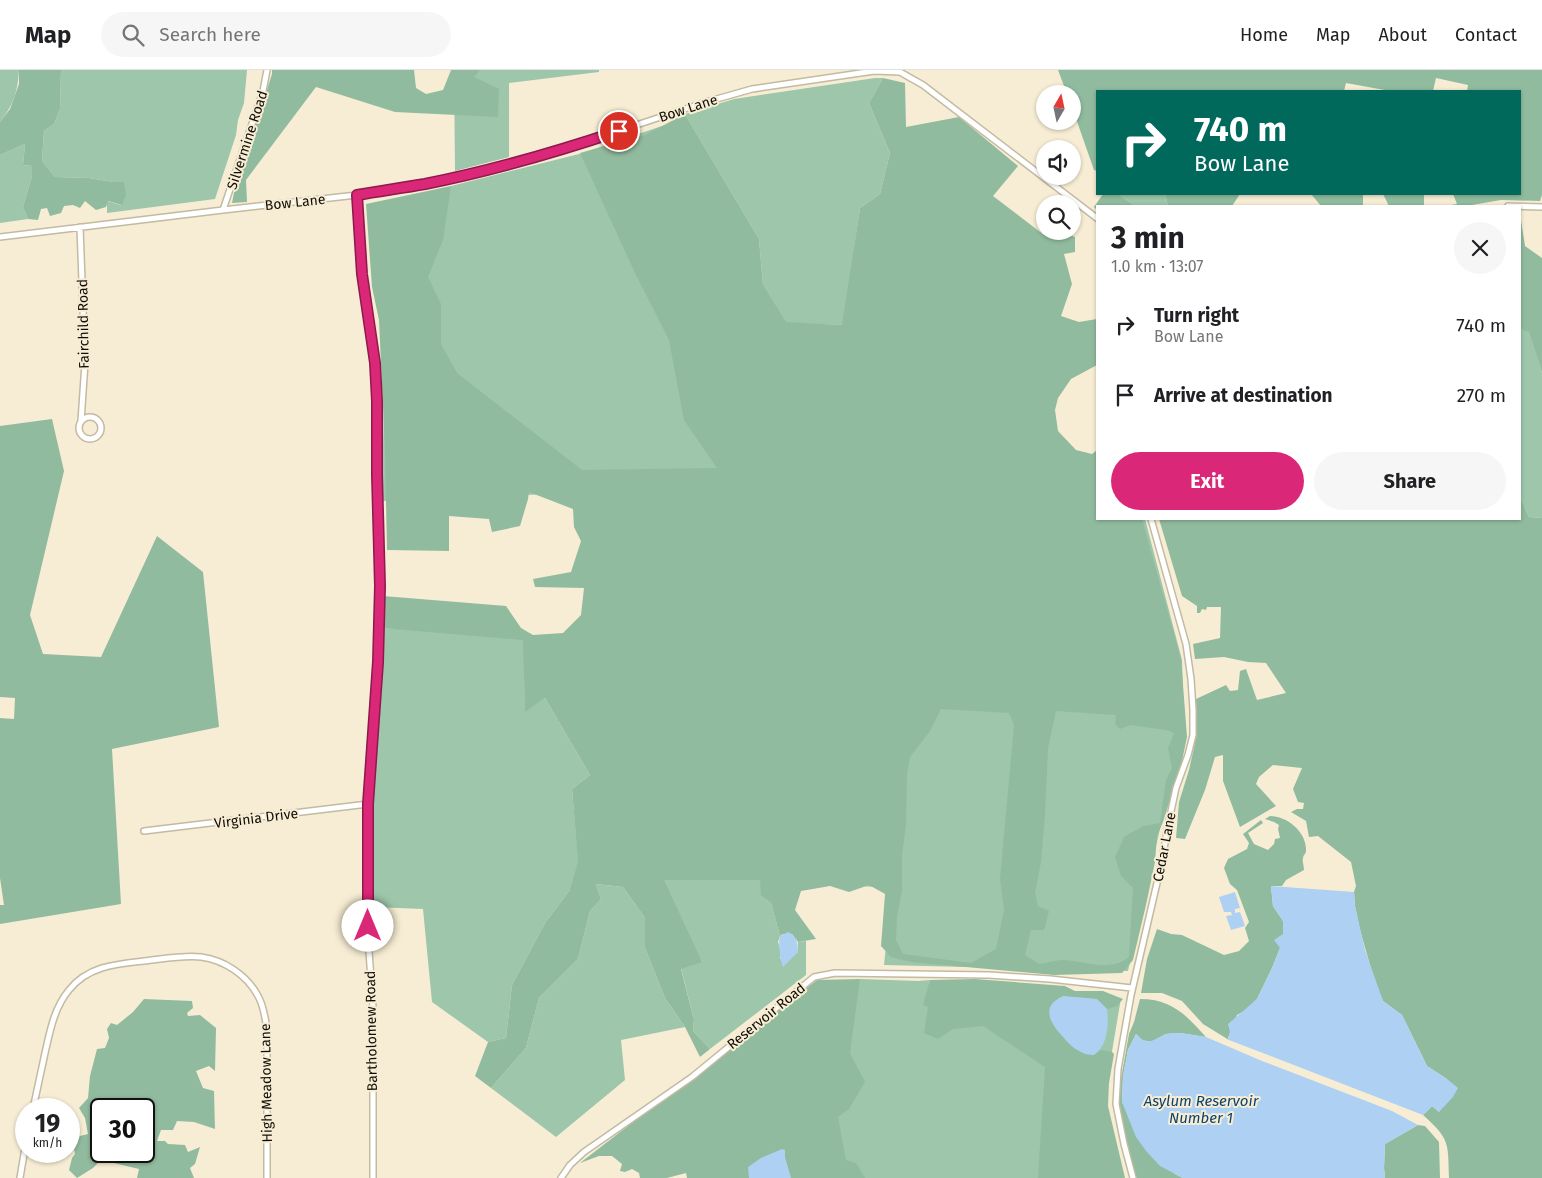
<!DOCTYPE html>
<meta charset="utf-8">
<style>
:root{--surface:#fff;--page:#f6f6f6;--text:#202124;--muted:#757577;--line:#e0e0e0;--accent:#db2777}
body{margin:0;font-family:"Fira Sans",sans-serif;background:var(--page);color:var(--text);height:100vh;display:flex;flex-direction:column;font-size:19px;white-space:nowrap}
*{box-sizing:border-box;margin:0}
p{font-size:16px;color:var(--muted)}
.icon{flex:none;width:28px;height:28px;fill:none;stroke:currentColor;stroke-width:2;stroke-linecap:round;stroke-linejoin:round}
.map{position:relative;flex:1;overflow:hidden}
.sheet{position:absolute;left:1096px;top:135px;width:425px;height:315px;display:flex;flex-direction:column;background:var(--surface);border-radius:0px;box-shadow:0 1px 4px #0004}
.sheet>*{flex:none}
.top-card{position:absolute;left:1096px;top:20px;width:425px;height:105px;border-radius:0px;box-shadow:0 1px 4px #0004;background:#00695c;color:#fff;overflow:hidden}
.needle{width:32px;rotate:9deg}
.controls{position:absolute;left:1036px;top:15px;display:grid;gap:10px}
.controls a{display:grid;place-items:center;width:45px;height:45px;border-radius:50%;background:var(--surface);box-shadow:0 1px 4px #0004;font-size:25px}
.speed{position:absolute;left:15px;top:1028px;display:flex;gap:10px;font-size:25px;font-weight:700;text-align:center}
.speed>*{display:grid;place-content:center;width:65px;height:65px;border-radius:50%;background:var(--surface);box-shadow:0 1px 4px #0004;line-height:1}
.speed small{font-size:12px;font-weight:400}
.speed .limit{border:2px solid #111;border-radius:8px;background:#fff;color:#111}
.pin{position:absolute;display:grid;place-items:center;width:42px;height:42px;color:#fff;margin:-21px;border:2px solid #fff;border-radius:50%;box-shadow:0 1px 5px #0007}
.me{position:absolute;width:55px;margin:-28px;rotate:0deg;stroke-linejoin:round;filter:drop-shadow(0 0 4px #0008)}
.turn{display:flex;align-items:center;gap:18px;height:105px;padding:0 15px;font-size:22px}
.turn .icon{width:65px;height:65px;stroke-width:2.5}
.turn b{display:block;font-size:35px;line-height:42px}
.round{display:grid;place-items:center;flex:none;width:52px;height:52px;border-radius:26px;background:var(--page)}
.summary{display:flex;align-items:center;justify-content:space-between;height:85px;padding:0 15px}
h1{font-size:30px;font-weight:700;line-height:38px}
.cta{display:flex;gap:10px;margin-top:auto;padding:10px 15px}
.cta a{flex:1;height:58px;border-radius:30px;background:var(--accent);color:#fff;font-size:20px;font-weight:700;line-height:58px;text-align:center}
.cta a+a{background:var(--page);color:var(--text)}
ul{padding:0;list-style:none}
li{display:flex;align-items:center;gap:15px;height:70px;padding:0 15px}
li div{flex:1}
li b{display:block;font-size:19px}
li em{font-style:normal}
header{display:flex;align-items:center;gap:30px;box-sizing:border-box;height:70px;padding:0 25px;background:var(--surface);border-bottom:1px solid var(--line)}
header strong{font-size:24px}
nav{display:flex;gap:28px;margin-inline-start:auto;font-size:18px}
.search{width:350px;height:45px;background:var(--page);display:flex;align-items:center;gap:12px;box-sizing:border-box;padding:0 18px;border-radius:28px;color:var(--muted);font-size:19px}
.map>svg:first-child{display:block}
.green{fill:#9dc6aa}
.forest{fill:#91bb9e;fill-rule:evenodd}
.water{fill:#add0f3}
.lines{fill:none;stroke-linecap:round;stroke-linejoin:round}
.minor-casing{stroke:#c3baa2;stroke-width:8}
.minor{stroke:#fff;stroke-width:5}
.route-casing{stroke:#8e194d;stroke-width:12}
.route{stroke:#db2777;stroke-width:9}
.labels{text-anchor:middle;stroke-width:4;stroke-linejoin:round;paint-order:stroke}
.street-label{font-size:14px;fill:#110d06;stroke:#f7edd4}
.water-label{font-size:15px;font-style:italic;fill:#0c426d;stroke:#f7edd4}
</style>
<header>
<strong>Map</strong>
<div class="search"><svg class="icon" aria-label="search" viewBox="0 0 24 24"><circle cx="10" cy="10" r="6"/><path d="M15 15l6 6"/></svg>Search here</div>
<nav><a>Home</a><a>Map</a><a>About</a><a>Contact</a></nav>
</header>
<div class="map">
<svg width="1542" height="1108" viewBox="0 0 1542 1108">
<rect width="100%" height="100%" fill="#f7edd4"/>
<path class="green" d="M0,0H19C18,21 13,36 0,52Z
M61,0H247L244,33L238,50L236,65L215,129L107,143V131L121,135L124,112H113L89,108L55,107L42,91L44,61L54,54L60,39Z
M454,0H599V2L509,13V87L455,101Z
M875,8H883L869,33L890,83L880,124L860,138L843,255L786,253L763,214L759,169L685,44L734,29Z
M662,56L686,253L1098,449H1145L1182,590L1184,652L1128,901L884,895L892,818L761,810V826L771,833L780,866L778,872L781,881L780,889L798,882V872L806,871V905L710,979L693,961L694,950L681,898L702,891L618,808L570,820L545,853L512,915L506,968L488,972L432,932L423,839L374,837L373,738L382,558L517,565L524,570L525,641L545,628L590,705L572,719L578,787L596,740L597,422L382,431L384,324L451,116L579,84Z
M25,74L23,95L32,96V106L23,137L28,149L0,153V85Z
M1118,124H1165L1168,136H1135Z
M1520,259L1529,261L1542,303V448L1529,447L1520,426Z
M596,814L623,817L645,848V878L665,928L685,957L621,970L625,1010L556,1067L491,1018L526,978L539,928L578,889L590,841L601,829Z
M860,909L918,911L930,910L929,914L1065,922L1121,928L1102,1041L1120,1108H791Z"/>
<path class="forest" d="M19,0H61L60,39L54,54L44,61L42,91L55,107L89,108L113,112H124L126,125L122,135L108,131L106,137L96,140L85,131L80,138L73,135L64,136L61,143L50,146L47,138L41,139L38,150L28,149L23,137L32,106V96L23,95L25,74L0,85V52L10,39L19,14Z
M272,0H414L416,18L426,24L443,20L451,0H480L474,7L499,19L498,47L395,42L316,17L246,110L247,132L232,133L235,118L272,4Z
M1058,0H1542V125L1540,131L1501,130L1466,136H1445L1457,134L1453,124H1520V21H1467L1468,15L1436,8L1433,21H1390L1346,13L1344,21H1098L1097,101L1094,100L1073,40L1072,24H1067Z
M883,8L905,13L906,57L959,47L1018,96L993,126L1044,165L1060,161L1075,167V182L1064,184L1072,214L1061,246L1079,252L1097,249V295L1071,309L1058,328L1055,340L1058,361L1076,380L1092,384L1097,380L1098,449H1142L1181,589L1187,667L1181,696L1163,752L1157,766L1155,792L1146,835L1133,890L1122,903L1054,905L911,892L891,887L881,876L885,824L869,815L849,822L830,816L801,821L795,840L816,869L798,872L792,864H783L780,866L771,833L761,826L760,810H664L702,892L681,899L694,950L693,961L710,979L700,987L685,957L665,928L645,878V848L623,817L596,814L601,829L590,841L578,889L539,928L526,978L491,1018L475,1006L488,972L506,968L512,915L545,853L570,820L578,792L572,719L590,705L545,628L525,642L523,570L382,558L383,526L506,536L521,558L533,565L563,563L581,545L584,518L535,517L533,509L571,502L581,471L574,457L573,439L529,422L528,429L520,456L492,462L489,449L449,446V481L387,480L385,380L379,250L372,217L366,134L451,116L443,170L428,207L441,234V274L457,303L582,400L717,398L684,350L669,270L635,203L580,83L643,66L685,44L759,169L763,214L786,252L842,255L860,138L880,124L890,83L869,33ZM941,639L1009,643L1014,655L1000,809L1004,840L996,879L971,893L903,884L896,870L897,847L902,821V785L906,754L907,704L910,687L930,661ZM1056,641L1116,645L1115,654L1120,659L1131,655L1166,660L1174,663L1168,678L1172,698L1166,710L1160,753L1143,756L1124,767L1115,787L1121,806L1133,818L1129,887C1109,903 1086,891 1063,890C1055,890 1047,893 1039,894L1025,885L1031,860H1044L1049,841L1038,836L1035,823L1041,792L1045,745L1048,678Z
M1103,124H1118L1135,136H1098L1097,140L1094,137Z
M1165,124H1240L1232,136H1168Z
M1311,124H1363V136H1321Z
M1383,124H1424V136H1389Z
M1520,144L1525,176L1542,188V303L1529,262L1520,259Z
M52,349L64,401L30,545L43,584L101,587L157,466L203,502L219,657L112,679L121,834L0,854V835H4L0,808V648L14,649L15,628L0,627V356Z
M1520,426L1529,447L1542,448V1108H1449C1448,1073 1450,1069 1423,1045L1432,1036L1439,1042L1447,1009L1427,996L1402,945L1383,931L1374,909L1360,860L1355,836L1354,822L1356,816L1351,792L1318,766L1309,767L1306,751L1291,742L1297,739H1303L1304,733L1298,732L1293,719L1302,698L1273,695L1259,707L1256,714L1276,736L1240,757L1223,711V685L1215,687L1205,720L1185,769L1176,768L1179,732L1189,700L1197,664L1196,629L1226,615L1230,621L1238,620L1240,601L1246,599L1257,630L1286,623L1266,593L1248,592L1224,587L1195,589L1193,574L1220,568L1221,537H1207L1206,540L1202,539L1200,543H1197V536L1182,526L1159,449H1520Z
M1270,746C1287,746 1307,762 1306,781C1305,786 1304,783 1303,788C1302,791 1304,796 1304,800L1286,810L1282,816H1271L1273,836L1283,851V864L1280,878L1272,898L1257,929L1246,940L1237,945L1228,968L1229,970L1203,954L1182,931L1162,923H1141L1147,889L1157,859L1171,864L1182,865L1224,885L1239,881L1249,871L1245,858L1249,852L1237,820L1230,814L1224,798L1228,789L1247,779L1249,773L1243,764L1261,750L1263,753L1248,763L1254,774L1268,780L1274,774L1275,769L1280,768L1278,759L1279,755L1274,752L1265,749Z
M860,909L850,983L865,1012L849,1039L838,1047L846,1090L856,1093L865,1108H687L686,1103L667,1108H640L639,1103L632,1099L625,1102L620,1101L622,1094L612,1086H599L580,1093L817,910Z
M975,909L1065,916L1075,921H1103L1123,929L1117,936L1107,939L1097,929L1063,926L1050,948L1056,959L1072,976L1098,982L1100,980L1112,982L1114,984L1109,1013L1108,1036L1125,1108H1038L1045,997L983,956L953,959L938,969L924,963L928,937L923,935L930,910Z
M144,929L192,931L193,938L187,943L188,946L200,945L216,958L215,1001L209,996L196,1001L203,1018L214,1021L215,1059L194,1052L177,1051L173,1060H161L157,1071H165L168,1074L185,1075L188,1082L200,1077L195,1094L190,1098L194,1108H137L139,1099L101,1090L93,1098L77,1108L69,1100L72,1088L75,1084L72,1068L88,1064L85,1048L79,1038L88,1028L90,1006L97,979L105,978L109,968L107,959L111,953L117,955L133,942ZM101,1039H144V1081H101Z
M1140,929C1172,929 1186,945 1206,967L1180,963L1166,964L1151,972L1142,970L1136,964L1128,980L1123,1006L1122,1032L1175,1104L1183,1108H1136L1118,1037L1120,1014L1129,964L1134,952Z
M1418,1055L1425,1056L1439,1072L1440,1108H1385L1384,1098L1385,1074Z"/>
<path class="water" d="M1271,816L1354,822L1355,836L1365,880L1383,931L1402,945L1427,996L1447,1009L1458,1018L1453,1027L1439,1042L1432,1036L1423,1045L1229,970L1228,968L1230,962L1228,954L1257,929L1272,898L1280,878L1274,870L1283,864V851L1273,836Z
M1235,822L1240,838L1235,839V843L1240,842L1245,856L1231,860L1226,846L1232,845L1231,842H1224L1219,827Z
M788,862C797,866 798,874 798,882L783,897C780,890 778,873 780,866Z
M1063,926L1097,929L1107,939C1109,953 1108,976 1094,985C1089,985 1084,984 1079,981C1073,978 1068,973 1064,968C1051,954 1039,937 1063,926Z
M1180,963L1206,967L1262,991L1392,1041L1418,1055L1385,1074L1384,1098L1385,1108H1183L1160,1096L1146,1081L1136,1067L1122,1032L1123,1006L1128,980L1136,964C1148,976 1151,971 1164,965C1169,963 1175,963 1180,963Z
M782,1079L785,1080V1087L791,1108H749L748,1097L761,1088Z"/>
<g class="lines">
<g class="minor-casing">
<path id="minor" d="M357,125L362,204L375,293L377,331V405L380,516L378,592L368,734L369,881L373,938V1108
M1508,136L1542,137
M223,140L263,21L267,0
M80,157L85,293L81,351
M0,167L223,140L357,125L425,114L504,96L585,72L706,32L752,19L874,1L900,2L923,15L1098,149
M79 358a11 11 0 1 1 22 0a11 11 0 1 1-22 0Z
M144,761L368,734
M33,1039C37,1020 41,1002 45,983C50,961 54,938 69,920C88,896 116,894 144,891C163,889 183,885 201,887C224,890 247,905 258,926C264,936 265,948 267,959V1108
M20,1108L26,1072
M561,1108L570,1095L584,1082L692,1007L814,907L835,903L989,905L1050,909L1132,918
M1133,1108L1124,1074L1116,1034L1118,999L1131,925L1160,800L1170,746L1176,718L1188,685L1193,665V640L1191,609L1186,574L1151,449"/>
</g>
<use href="#minor" class="minor"/>
</g>
<g class="lines">
<g class="route-casing">
<path id="route" d="M368,856V734L378,592L380,516L377,405V331L375,293L362,204L357,125C380,121 402,118 425,114C491,101 556,82 619,61"/>
</g>
<use href="#route" class="route"/>
</g>
<g class="labels">
<g class="street-label">
<text transform="translate(688 38) rotate(-18)" y="5">Bow Lane</text>
<text transform="translate(247 70) rotate(-72)" y="5">Silvermine Road</text>
<text transform="translate(295 132) rotate(-6)" y="5">Bow Lane</text>
<text transform="translate(83 254) rotate(-91)" y="5">Fairchild Road</text>
<text transform="translate(256 748) rotate(-7)" y="5">Virginia Drive</text>
<text transform="translate(1164 777) rotate(-79)" y="5">Cedar Lane</text>
<text transform="translate(766 946) rotate(-39)" y="5">Reservoir Road</text>
<text transform="translate(371 961) rotate(-91)" y="5">Bartholomew Road</text>
<text transform="translate(266 1013) rotate(-91)" y="5">High Meadow Lane</text>
</g>
<g class="water-label">
<text x="1201" y="1036">Asylum Reservoir<tspan x="1201" dy="17">Number 1</tspan></text>
</g>
</g>
</svg>
<div class="controls">
<a><svg class="needle" viewBox="-14 -14 28 28"><path d="M0-13l5 13h-10z" fill="#e53935"/><path d="M0 13l5-13h-10z" fill="#757577"/></svg></a>
<a><svg class="icon" aria-label="sound" viewBox="0 0 24 24"><path d="M4 9h4l5-4v14l-5-4H4zM17 9q2 3 0 6"/></svg></a>
<a><svg class="icon" aria-label="search" viewBox="0 0 24 24"><circle cx="10" cy="10" r="6"/><path d="M15 15l6 6"/></svg></a>
</div>
<div class="speed"><div>19<small>km/h</small></div><div class="limit">30</div></div>
<div class="pin" style="left:619px;top:61px;background:#d93025"><svg class="icon" aria-label="arrive" viewBox="0 0 24 24"><path d="M6 21V4h12l-3 4 3 4H6"/></svg></div>
<svg class="me" style="left:368px;top:856px" viewBox="-20 -20 40 40"><circle r="19" fill="#fff"/><path d="M0-13L10 11 0 6-10 11z" fill="#db2777"/></svg>
<div class="top-card">
<div class="turn"><svg class="icon" aria-label="right" viewBox="0 0 24 24"><path d="M7 20v-9h11M14 6l5 5-5 5"/></svg><div><b>740 m</b>Bow Lane</div></div>
</div>
<section class="sheet">
<div class="summary"><div><h1>3 min</h1><p>1.0 km · 13:07</p></div><a class="round"><svg class="icon" aria-label="close" viewBox="0 0 24 24"><path d="M6 6l12 12M18 6L6 18"/></svg></a></div>
<ul>
<li><svg class="icon" aria-label="right" viewBox="0 0 24 24"><path d="M7 20v-9h11M14 6l5 5-5 5"/></svg><div><b>Turn right</b><p>Bow Lane</p></div><em>740 m</em></li>
<li><svg class="icon" aria-label="arrive" viewBox="0 0 24 24"><path d="M6 21V4h12l-3 4 3 4H6"/></svg><div><b>Arrive at destination</b></div><em>270 m</em></li>
</ul>
<div class="cta"><a>Exit</a><a>Share</a></div>
</section>
</div>
